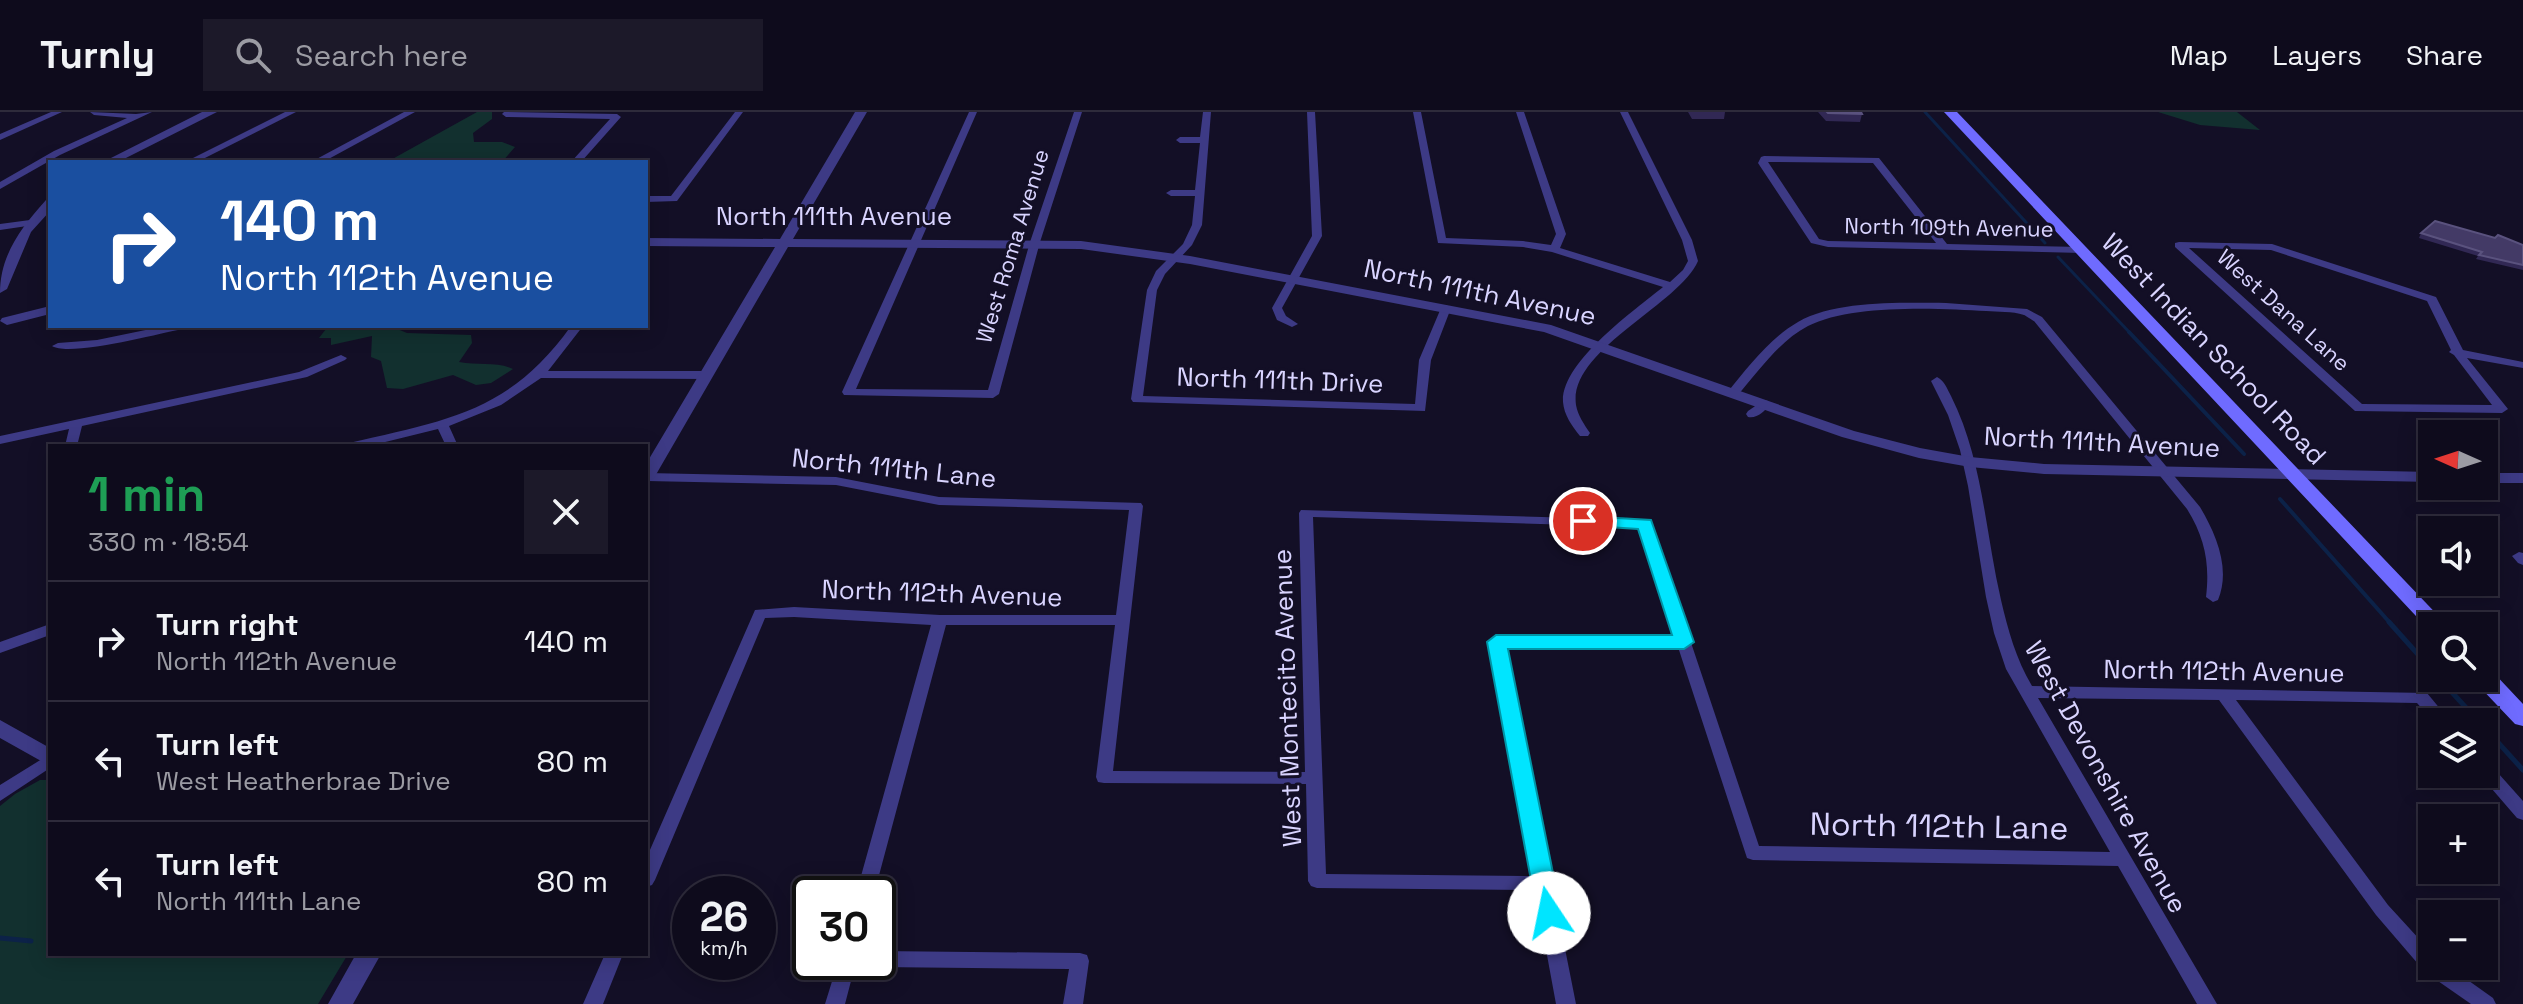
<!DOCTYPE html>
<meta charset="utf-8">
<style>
:root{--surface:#0e0b1c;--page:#1c1929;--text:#f1f3f6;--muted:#9b9ba3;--line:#2e2b3b}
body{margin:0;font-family:"Space Grotesk",sans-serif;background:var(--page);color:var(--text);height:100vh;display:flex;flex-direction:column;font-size:30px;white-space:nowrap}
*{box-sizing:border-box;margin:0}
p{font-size:26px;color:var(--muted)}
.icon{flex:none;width:44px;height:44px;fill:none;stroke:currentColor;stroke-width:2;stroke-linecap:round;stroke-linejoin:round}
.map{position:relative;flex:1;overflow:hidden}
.panel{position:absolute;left:48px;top:332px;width:600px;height:512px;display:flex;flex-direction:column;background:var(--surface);border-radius:0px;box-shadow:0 4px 20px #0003,0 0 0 2px var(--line)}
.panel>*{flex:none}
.hud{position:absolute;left:48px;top:48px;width:600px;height:168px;border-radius:0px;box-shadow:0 4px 20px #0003,0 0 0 2px var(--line);background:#1a4fa0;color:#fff;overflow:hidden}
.needle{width:52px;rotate:273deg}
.buttons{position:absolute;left:2418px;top:308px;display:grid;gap:16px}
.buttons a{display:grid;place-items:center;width:80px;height:80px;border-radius:0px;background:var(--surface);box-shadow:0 4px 20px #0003,0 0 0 2px var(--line);font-size:40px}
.speed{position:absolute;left:672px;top:764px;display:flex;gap:16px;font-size:40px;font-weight:700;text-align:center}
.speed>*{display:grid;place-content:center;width:104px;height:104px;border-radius:50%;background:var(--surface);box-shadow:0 4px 20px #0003,0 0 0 2px var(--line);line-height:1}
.speed small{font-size:20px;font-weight:400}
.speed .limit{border:4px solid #111;border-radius:12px;background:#fff;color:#111}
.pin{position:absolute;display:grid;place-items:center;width:68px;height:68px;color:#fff;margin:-34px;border:4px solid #fff;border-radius:50%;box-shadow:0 2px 8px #0007}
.me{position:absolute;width:88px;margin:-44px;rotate:349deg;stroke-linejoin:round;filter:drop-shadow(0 0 6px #0008)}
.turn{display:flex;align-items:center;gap:28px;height:168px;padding:0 40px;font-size:36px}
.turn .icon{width:104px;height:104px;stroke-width:2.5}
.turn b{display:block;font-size:56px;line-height:68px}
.round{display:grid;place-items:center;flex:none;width:84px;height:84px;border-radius:0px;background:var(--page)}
.headline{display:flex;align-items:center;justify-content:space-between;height:136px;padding:0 40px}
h1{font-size:48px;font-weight:600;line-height:60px;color:#1e9e55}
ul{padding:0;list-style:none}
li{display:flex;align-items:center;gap:24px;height:120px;padding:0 40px;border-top:2px solid var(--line)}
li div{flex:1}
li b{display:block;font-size:30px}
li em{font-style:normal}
header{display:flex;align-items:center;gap:48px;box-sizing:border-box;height:112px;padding:0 40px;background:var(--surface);border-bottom:2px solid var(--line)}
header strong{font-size:38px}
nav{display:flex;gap:44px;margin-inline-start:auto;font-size:28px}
.search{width:560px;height:72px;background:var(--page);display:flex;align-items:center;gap:20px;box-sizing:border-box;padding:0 28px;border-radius:0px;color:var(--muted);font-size:30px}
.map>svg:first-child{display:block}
.green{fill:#12302f}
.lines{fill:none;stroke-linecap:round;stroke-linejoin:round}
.stream-far2{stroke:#0c2248;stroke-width:3}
.stream-far1{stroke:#0c2248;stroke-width:4}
.stream{stroke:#0c2248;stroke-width:5}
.minor{fill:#3d3a85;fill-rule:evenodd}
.tertiary{fill:#3d3a85;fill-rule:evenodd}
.secondary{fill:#6f6bff;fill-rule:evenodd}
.wall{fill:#312854}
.building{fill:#433a66;stroke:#5a527e;stroke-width:2}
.route{fill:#00e5ff;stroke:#0095a6;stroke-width:2}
.labels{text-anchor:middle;stroke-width:6;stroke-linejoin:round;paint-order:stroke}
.far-street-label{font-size:22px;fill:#d9d4ff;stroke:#130f26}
.street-label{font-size:26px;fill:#d9d4ff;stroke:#130f26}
.near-street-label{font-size:32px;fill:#d9d4ff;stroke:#130f26}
</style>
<header>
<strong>Turnly</strong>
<div class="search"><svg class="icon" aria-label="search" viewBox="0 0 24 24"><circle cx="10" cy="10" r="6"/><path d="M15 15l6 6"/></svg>Search here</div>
<nav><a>Map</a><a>Layers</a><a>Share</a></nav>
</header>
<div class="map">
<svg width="2523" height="892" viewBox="0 0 2523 892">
<rect width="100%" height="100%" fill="#130f26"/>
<path class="green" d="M477,0H492V7L473,21L474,30H502L515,35L502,50H387Z
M2158,0H2237L2260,18L2200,13Z
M318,214H390L407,221L471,223L472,231L459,250C478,254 496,249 513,257L491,271L476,273L453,263L403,277L387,276L381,249L371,245L372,224L331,233V226H319L326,217H319Z
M40,668H50V842H348L318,892H0V694L15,682Z"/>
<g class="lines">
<path class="stream-far2" d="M1925,0L2045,131
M2058,145L2131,222"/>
<path class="stream-far1" d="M2129,220L2244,342
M2280,387L2391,512"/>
<path class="stream" d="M2389,510L2432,558
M2439,566L2479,610
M2484,615L2523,658
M0,826L31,829"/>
<path class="minor" d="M51,0H62L0,28V22Z
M90,0L136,2L152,0L60,43L0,77V70L54,39L127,6L94,3Z
M285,0H296L197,50H185Z
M404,0H415L323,50H311Z
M504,0L617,2L621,5L581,50H571L610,7L506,5L502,2Z
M735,0H743L677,89L646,90V84H671Z
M969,0H977L856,277L988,278L1030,130L1074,0H1082L1040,130L999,282L993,286L844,283L842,280Z
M1203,0H1211L1202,113L1192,133L1165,162L1157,178L1143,284L1415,292L1419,248L1441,196L1446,193L1451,196L1431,248L1425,299L1133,290L1131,287L1147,178L1156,159L1183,132L1192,113L1195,84H1171L1166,81L1171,78H1195L1200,31H1180L1176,28L1180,25H1200Z
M1307,0H1315L1322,124L1282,196L1286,204L1298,212L1292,215L1277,208L1272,196L1312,124Z
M1413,0H1421L1446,126L1523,129L1551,133L1556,122L1516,0H1524L1566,122L1560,136L1670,170L1683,158L1688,149L1682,128L1620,0H1628L1692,128L1698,149C1679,193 1568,238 1576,293C1578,304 1584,312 1590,321L1588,324H1580C1572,314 1564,303 1563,290C1561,250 1635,198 1663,175L1552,140L1523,135L1438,131Z
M1764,44L1879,46L1947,132L2082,135L2087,138L2082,141L1828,135L1811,131L1758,51L1761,45ZM1768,50L1873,51L1936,131L1828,129L1819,127Z
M30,108L34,109V113L0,118V112Z
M2179,130L2272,132L2436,185L2463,238L2523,250V256L2467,246L2508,297L2502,301L2355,299L2175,135V131ZM2189,136L2271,138L2427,189L2451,238L2449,240L2454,243L2492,293L2362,292Z
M1946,191L2027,197L2042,205L2200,395C2216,422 2231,457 2218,488L2213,490L2206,485C2210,452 2205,426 2187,397L2034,209C2033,209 2025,203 2024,203C2012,199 1998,200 1986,199C1939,196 1850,192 1808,214C1779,229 1758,260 1737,284L1733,285L1727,281C1747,256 1770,226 1798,210C1837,188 1901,191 1946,191Z
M165,214H188L182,217C158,222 69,245 52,234L58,231L97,228Z
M571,214H583L548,259H706L712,263L706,267L541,266L501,293L449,314L458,334H446L438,317L369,334H347L349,331C446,308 509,301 571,214Z
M341,243L347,246L345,248L307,265L82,314L77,334H65L69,317L0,332V324L299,260Z
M1937,265C1945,269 1947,277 1951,284C1983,348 1985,419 2001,488C2008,518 2016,547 2032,574L2427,581L2451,610H2434L2417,591L2236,588L2388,793L2432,841V854H2448L2493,886L2496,892H2471L2425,860L2376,803L2219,588L2038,586L2217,892H2197L2118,754L1753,748L1747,746L1678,535H1505L1576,892H1556L1535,778L1317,776L1311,774L1308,769L1306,672L1104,671L1098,670L1096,665L1115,513H946L874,782H856L931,513L794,505L765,506L655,768L652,773L646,775V747L755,498L794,495L940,503H1116L1129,398L939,393L836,373L647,369V361L836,365L939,385L1141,391L1143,394L1113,659L1305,660L1299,401L1301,398L1650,408L1759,734L2110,740L2006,557L1994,521L1986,485L1968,374L1960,338L1948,303L1931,269ZM1313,405L1640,415L1675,525H1496L1491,526L1488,530L1532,764L1326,762Z
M1764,288L1768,289L1770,292C1765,299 1757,307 1748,305L1746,302L1748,299Z
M2519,440L2523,441V453L2518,451L2512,444Z
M50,512V523L0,541V530Z
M50,642V656L0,689V673Z
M2484,650L2490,652L2523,689V708L2517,706L2479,662H2484Z
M878,839L1080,841L1087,843L1089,849L1083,892H1063L1069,857L878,855L870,850H878Z
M605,842H623L603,892H583Z
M838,850H856L845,892H825Z"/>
<path class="tertiary" d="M202,0H217L118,50H103Z
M855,0H867L793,127L1081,129L1190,144L1551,213L1854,319L1920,336L1970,345L2044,352L2432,360V370L2044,362L1970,355L1919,346L1842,325L1544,220L1190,152L1081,137L788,135L654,366L646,371V352L775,135L646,134V126L780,127Z
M50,87V99L31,120L7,177L0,181C0,143 21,116 46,88Z
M50,194V202L7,213L0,209L2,206Z
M2484,361H2523V371H2484Z
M0,608L50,636V654L0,626Z
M356,842H381L353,892H328Z"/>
<path class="secondary" d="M1944,0H1957L2448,514H2432V520L2430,519Z
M2484,557L2492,559L2523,592V614L2515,612L2476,571L2474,566H2484Z"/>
</g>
<path class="wall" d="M1688,0H1725L1724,7H1692Z
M1818,0H1861L1862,2L1860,10L1826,9Z
M2421,121L2495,126L2523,133V158L2476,147L2478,144L2419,126Z"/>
<path class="building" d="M1827,0H1861L1862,2L1828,1Z
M2435,109L2495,126L2498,123L2523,133V153L2479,143L2482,140L2421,121Z"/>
<path class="route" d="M1583,404L1651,408L1694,530L1684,537H1508L1561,801L1558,808L1549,811L1541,808L1537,801L1487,530L1496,523H1672L1638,417L1577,413L1574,409Z"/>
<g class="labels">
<g class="far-street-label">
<text transform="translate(1949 115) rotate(1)" y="8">North 109th Avenue</text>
<text transform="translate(1012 134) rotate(-73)" y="8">West Roma Avenue</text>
<text transform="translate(2284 198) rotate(42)" y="8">West Dana Lane</text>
</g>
<g class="street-label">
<text x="834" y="113">North 111th Avenue</text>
<text transform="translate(1480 180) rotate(12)" y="9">North 111th Avenue</text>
<text transform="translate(2214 237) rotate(46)" y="9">West Indian School Road</text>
<text transform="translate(1280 268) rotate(2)" y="9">North 111th Drive</text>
<text transform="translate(2102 330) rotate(3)" y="9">North 111th Avenue</text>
<text transform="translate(894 356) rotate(6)" y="9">North 111th Lane</text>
<text transform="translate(942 481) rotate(2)" y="9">North 112th Avenue</text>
<text transform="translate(2224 559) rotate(1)" y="9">North 112th Avenue</text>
<text transform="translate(1287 586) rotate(-92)" y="9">West Montecito Avenue</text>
<text transform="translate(2106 665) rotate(61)" y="9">West Devonshire Avenue</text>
</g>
<g class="near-street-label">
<text transform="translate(1939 714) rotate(1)" y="11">North 112th Lane</text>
</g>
</g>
</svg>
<div class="buttons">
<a><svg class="needle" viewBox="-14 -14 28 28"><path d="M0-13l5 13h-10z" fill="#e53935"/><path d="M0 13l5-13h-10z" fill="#9b9ba3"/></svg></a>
<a><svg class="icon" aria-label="sound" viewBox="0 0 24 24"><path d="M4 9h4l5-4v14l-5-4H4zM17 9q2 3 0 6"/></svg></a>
<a><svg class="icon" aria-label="search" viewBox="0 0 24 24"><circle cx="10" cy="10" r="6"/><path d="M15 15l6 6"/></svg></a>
<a><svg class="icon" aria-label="layers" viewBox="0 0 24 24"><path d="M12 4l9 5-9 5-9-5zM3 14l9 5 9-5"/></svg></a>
<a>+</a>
<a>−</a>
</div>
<div class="speed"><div>26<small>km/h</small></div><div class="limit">30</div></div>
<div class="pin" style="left:1583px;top:409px;background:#d93025"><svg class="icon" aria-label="arrive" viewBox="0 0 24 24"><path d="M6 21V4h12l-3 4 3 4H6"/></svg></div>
<svg class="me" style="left:1549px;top:801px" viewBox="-20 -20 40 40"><circle r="19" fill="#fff"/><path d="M0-13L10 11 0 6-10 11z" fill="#00e5ff"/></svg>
<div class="hud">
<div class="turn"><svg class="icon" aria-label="right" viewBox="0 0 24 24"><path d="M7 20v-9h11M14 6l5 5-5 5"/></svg><div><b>140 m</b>North 112th Avenue</div></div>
</div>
<section class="panel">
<div class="headline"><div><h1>1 min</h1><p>330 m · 18:54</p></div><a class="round"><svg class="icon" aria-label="close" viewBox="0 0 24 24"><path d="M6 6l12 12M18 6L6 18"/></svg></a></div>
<ul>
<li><svg class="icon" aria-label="right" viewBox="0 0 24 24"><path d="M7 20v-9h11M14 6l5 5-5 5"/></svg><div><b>Turn right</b><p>North 112th Avenue</p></div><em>140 m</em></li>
<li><svg class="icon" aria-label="left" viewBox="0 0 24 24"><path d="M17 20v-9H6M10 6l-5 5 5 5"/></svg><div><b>Turn left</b><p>West Heatherbrae Drive</p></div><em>80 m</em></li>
<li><svg class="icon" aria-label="left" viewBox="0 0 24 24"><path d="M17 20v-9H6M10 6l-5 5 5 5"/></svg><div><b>Turn left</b><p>North 111th Lane</p></div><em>80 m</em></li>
</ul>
</section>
</div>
